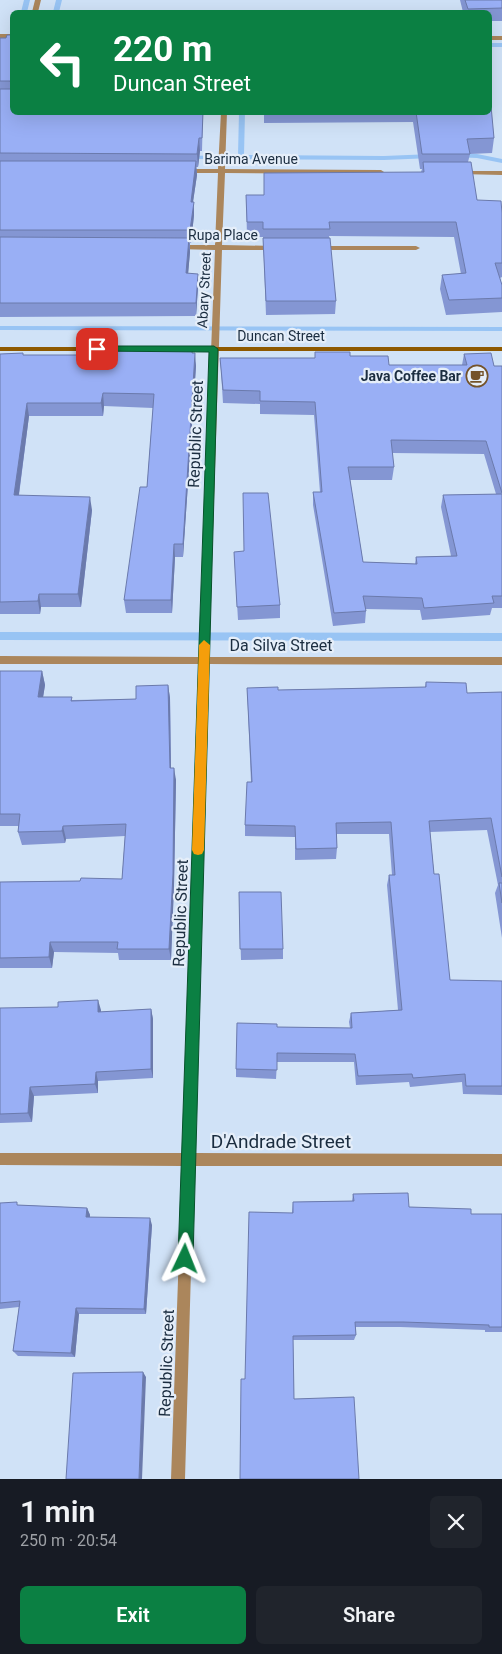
<!DOCTYPE html>
<meta charset="utf-8">
<style>
:root{--surface:#171b24;--page:#20242c;--text:#f1f3f6;--muted:#9ea1a6;--accent:#0b8043}
body{margin:0;font-family:Roboto,sans-serif;background:var(--page);color:var(--text);height:100vh;display:flex;flex-direction:column;font-size:19px;white-space:nowrap}
*{box-sizing:border-box;margin:0}
p{font-size:16px;color:var(--muted)}
.icon{flex:none;width:28px;height:28px;fill:none;stroke:currentColor;stroke-width:2;stroke-linecap:round;stroke-linejoin:round}
.map{position:relative;height:1479px;overflow:hidden}
.drawer{display:flex;flex-direction:column;background:var(--surface);flex:1}
.drawer>*{flex:none}
.banner{position:absolute;left:10px;top:10px;width:482px;height:105px;border-radius:8px;box-shadow:0 5px 20px #0002;background:#0b8043;color:#fff;overflow:hidden}
.pin{position:absolute;display:grid;place-items:center;width:42px;height:42px;color:#fff;margin:-21px;border-radius:10px;box-shadow:0 2px 8px #0006}
.me{position:absolute;width:55px;margin:-28px;rotate:2deg;stroke-linejoin:round;filter:drop-shadow(0 0 4px #0008)}
.turn{display:flex;align-items:center;gap:18px;height:105px;padding:0 20px;font-size:22px}
.turn .icon{width:65px;height:65px;stroke-width:2.5}
.turn b{display:block;font-size:35px;line-height:42px}
.round{display:grid;place-items:center;flex:none;width:52px;height:52px;border-radius:8px;background:var(--page)}
.headline{display:flex;align-items:center;justify-content:space-between;height:85px;padding:0 20px}
h1{font-size:30px;font-weight:600;line-height:38px}
.button{display:flex;gap:10px;margin-top:auto;padding:10px 20px}
.button a{flex:1;height:58px;border-radius:8px;background:var(--accent);color:#fff;font-size:20px;font-weight:600;line-height:58px;text-align:center}
.button a+a{background:var(--page);color:var(--text)}
.map>svg:first-child{display:block}
.lines{fill:none;stroke-linecap:round;stroke-linejoin:round}
.stream{fill:#98c4f4;fill-rule:evenodd}
.street{fill:#ab865c;fill-rule:evenodd}
.secondary{fill:#8e5900;fill-rule:evenodd}
.wall{fill:#8496d3;fill-rule:evenodd}
.shaded-wall{fill:#6b7aac}
.building{fill:#99aff5;stroke:#6b7aac}
.route{fill:#0b8043;stroke:#07532c}
.slow{fill:#f59e0b}
.labels{text-anchor:middle;stroke-width:4.5;stroke-linejoin:round;paint-order:stroke}
.far-street-label{font-size:14px;fill:#1b2d40;stroke:#e5eef9}
.far-poi-label{font-size:14px;font-weight:bold;fill:#1b2d40;stroke:#e5eef9;text-anchor:end}
.street-label{font-size:16px;fill:#1b2d40;stroke:#e5eef9}
.near-street-label{font-size:19px;fill:#1b2d40;stroke:#e5eef9}
</style>
<div class="map">
<svg width="502" height="1479" viewBox="0 0 502 1479">
<rect width="100%" height="100%" fill="#d0e2f7"/>
<g class="lines">
<path class="stream" d="M24,0H30L27,12H21Z
M56,0H62L59,12H53Z
M490,43H502V47H490Z
M239,112H245L244,155L384,156L432,154L435,156L432,158L384,160L184,159L183,158L186,156L238,155Z
M456,154H477L502,159V163L477,158L454,157L453,156Z
M0,326L502,327V331L0,330Z
M0,632L502,633V641L0,640Z"/>
<path class="street" d="M35,0H41L38,12H32Z
M0,34H12V38H0Z
M490,36H502V40H490Z
M221,112H227L225,169L381,170L384,172L381,174L225,173L222,245L275,246L279,248L275,250H222L209,657H502V665L208,664L194,1153L502,1154V1166H194L185,1479H171L182,1166L0,1165V1153H182L199,664H0V656L199,657L215,250L177,249L173,247L177,245H215L218,173H183L180,171L183,169H218Z
M461,171H502V175L459,174L458,173Z
M317,246H416L420,248L416,250H317Z"/>
<path class="secondary" d="M0,347H502V351H0Z"/>
</g>
<path class="wall" d="M460,0H502V21H490V12H463Z
M0,38L203,112L202,151H200L198,167H196L197,175L193,202L194,215L191,243H190V252L188,273L198,287L196,316L0,317Z
M264,112H490L494,138L492,153L470,154L468,162L477,200L502,213V277L500,278L502,285V312L446,315L440,289L442,275L461,274L454,237L329,236L336,301L335,314L266,315L263,237H247L246,195H264L421,172L422,169H420L413,122L264,123Z
M315,352L350,356L389,365H462L464,354L494,366H502V608H492L490,615L422,620L420,610L365,609L366,611L365,623L333,626L313,505V492H320L314,415L260,414V404L223,403L221,371L220,358H315ZM392,453L484,454L496,494L443,495L441,507L451,556L416,557L415,564L363,562L350,480H392L394,467Z
M23,353V355H78L193,353L196,366L183,557H175L172,613H126L124,600L147,487L153,408L104,406L103,416H29L19,495L92,510L81,607H41L40,614H0V354Z
M234,552L280,605V618L238,620Z
M0,671H42L45,685L43,697L72,700L136,699L168,685L170,698L171,768L176,780L174,885L171,960H119L118,953L54,952L52,968H0V882L80,881L122,879L125,836L66,839L65,843L22,845L18,832V826H0Z
M426,682L467,693L502,692V938L495,893L498,885L487,830L430,832L434,874L450,980L502,981V1095L463,1094L462,1082L410,1087L409,1082L356,1085L354,1062H277L276,1079L236,1077V1069L277,1027L350,1028L349,1022L351,1013L398,1010L387,885L389,875H392L389,834H337V848L336,859L295,860V837L245,836V825L251,782L247,688L278,690L425,687Z
M239,892L283,949V959L241,960Z
M0,1008L101,1010V1012L151,1009L153,1019V1078L98,1081V1093L34,1096L32,1122L0,1123Z
M353,1194L409,1207L471,1214H502V1332H485V1330L400,1327H356V1335L354,1340H293L294,1399L359,1479L245,1379L292,1212L293,1202L352,1201Z
M0,1203L19,1205L87,1208L90,1215V1217L152,1225L146,1314H79L75,1357L18,1356L13,1351L19,1307L0,1309Z"/>
<path class="shaded-wall" d="M199,138L200,151L198,167L197,154Z
M196,161L197,175L191,215V202Z
M194,202V215L191,243L190,230Z
M189,238L190,252L187,287L186,273Z
M198,274V287L196,316V303Z
M195,353L196,366L183,557V544Z
M103,393L104,406L103,416L101,403Z
M27,403L29,416L17,508L14,495Z
M90,497L92,510L81,607L78,594Z
M174,544L175,557L172,613L171,600Z
M39,594L41,607L40,614L38,601Z
M42,671L45,685L41,710L38,697Z
M168,685L170,698L171,780L170,768Z
M174,768L176,780L174,885L171,960L169,949Z
M63,826L66,839L65,843L62,831Z
M50,942L54,952L52,968L49,957Z
M98,1000L101,1010L100,1022L98,1012Z
M151,1009L153,1019V1078L151,1069Z
M96,1072L98,1081V1093L95,1084Z
M30,1087L34,1096L32,1122L28,1113Z
M87,1208L90,1215L89,1224L86,1217Z
M150,1218L152,1225L146,1314L144,1309Z
M76,1308L79,1314L75,1357L71,1353Z
M143,1372L146,1377L142,1479H139Z"/>
<path class="building" d="M465,0H502V8L468,9Z
M7,35H12V112H203L202,138H199L197,154L0,153V89H10L12,87L10,81H0V38H6Z
M490,95L494,138L467,139L470,154H422L416,112H490Z
M0,161H196L191,202H194L190,230H0Z
M423,162H471L477,200L501,201L502,213V263H495L502,285V298L449,300L442,275L466,273L456,222H329L330,229H263V222H247L246,195H264V173L424,172Z
M0,237L189,238L186,273L198,274L196,303H0Z
M263,238H330L336,301H266Z
M193,348L192,353H195L183,544H174L171,600H124L140,487H147L154,394L103,393L101,403H27L14,495L90,497L78,594H39L38,601L0,602V354L23,353V355H78V352Z
M315,352H350V356H388L389,365H467L464,354L491,353L494,366H502V493L486,441L391,440L394,467H348L363,562L417,564L416,557L457,556L443,495L502,494V596H492L494,603L424,608L422,598L363,596L366,611L334,613L313,492H322L315,402L260,401V391L223,390L220,358H315Z
M243,493H268L280,605L237,607L234,552L244,551Z
M0,671H42L38,697H72L71,701L136,699V686L168,685L170,768H174L173,874L169,949H117L118,942H50L49,957L0,958V882L80,881L81,878L122,879L126,824L63,826L62,831L18,832L20,814H0Z
M426,682L466,683L467,693L502,692V877L491,818L429,821L434,874H439L450,980L502,981V1086H466L465,1074L413,1078L412,1074L358,1076L355,1054L277,1053V1070L236,1069L237,1023L277,1024V1027L352,1028L351,1013L402,1010L389,875H395L391,822L336,823L337,848L296,849L295,826L245,825L247,782H252L247,688L278,687V690L426,687Z
M499,883H502V903Z
M239,892H281L283,949H240Z
M98,1000V1012L151,1009V1069L96,1072L95,1084L30,1087L28,1113L0,1114V1008L58,1007V1002Z
M408,1193L409,1207L471,1209V1214H502V1327H489V1325L403,1322H355L356,1335L293,1336L294,1399L354,1397L359,1479H240L241,1379H245L249,1212L293,1213V1202L354,1201L353,1194Z
M17,1202V1205L87,1208L86,1217L150,1218L144,1309L76,1308L71,1353L13,1351L20,1301L0,1303V1203Z
M143,1372L139,1479H66L73,1373Z"/>
<path class="route" d="M97,346H214L218,349L193,1259L190,1265L185,1267L180,1265L178,1259L209,352L94,351V347Z"/>
<path class="slow" d="M204,640L210,645L204,850L202,854L198,855L194,854L192,850L199,645Z"/>
<defs>
<g id="cafe-ring" transform="scale(1.125)"><circle r="9.5" fill="#e5eef9" stroke="#74532a" stroke-width="1.5"/><path d="M-5.5-4.5H6V0H3Q3 3.5 0 3.5H-2.5Q-5.5 3.5-5.5 0ZM3-3.2v2h1.7v-2ZM-6 4.5H4V6H-6Z" fill="#74532a"/></g>
</defs>
<g fill-rule="evenodd">
<use href="#cafe-ring" x="477" y="376"/>
</g>
<g class="labels">
<g class="far-street-label">
<text x="251" y="164">Barima Avenue</text>
<text x="223" y="240">Rupa Place</text>
<text transform="translate(204 290) rotate(-87)" y="5">Abary Street</text>
<text x="281" y="341">Duncan Street</text>
</g>
<g class="far-poi-label">
<text x="461" y="381">Java Coffee Bar</text>
</g>
<g class="street-label">
<text transform="translate(195 434) rotate(-88)" y="6">Republic Street</text>
<text x="281" y="651">Da Silva Street</text>
<text transform="translate(180 913) rotate(-88)" y="6">Republic Street</text>
<text transform="translate(166 1363) rotate(-88)" y="6">Republic Street</text>
</g>
<g class="near-street-label">
<text x="281" y="1148">D'Andrade Street</text>
</g>
</g>
</svg>
<div class="pin" style="left:97px;top:349px;background:#d93025"><svg class="icon" aria-label="arrive" viewBox="0 0 24 24"><path d="M6 21V4h12l-3 4 3 4H6"/></svg></div>
<svg class="me" style="left:185px;top:1259px" viewBox="-20 -20 40 40"><path d="M0-17L14 15 0 8-14 15z" fill="#0b8043" stroke="#fff" stroke-width="4"/></svg>
<div class="banner">
<div class="turn"><svg class="icon" aria-label="left" viewBox="0 0 24 24"><path d="M17 20v-9H6M10 6l-5 5 5 5"/></svg><div><b>220 m</b>Duncan Street</div></div>
</div>
</div>
<section class="drawer">
<div class="headline"><div><h1>1 min</h1><p>250 m · 20:54</p></div><a class="round"><svg class="icon" aria-label="close" viewBox="0 0 24 24"><path d="M6 6l12 12M18 6L6 18"/></svg></a></div>
<div class="button"><a>Exit</a><a>Share</a></div>
</section>
